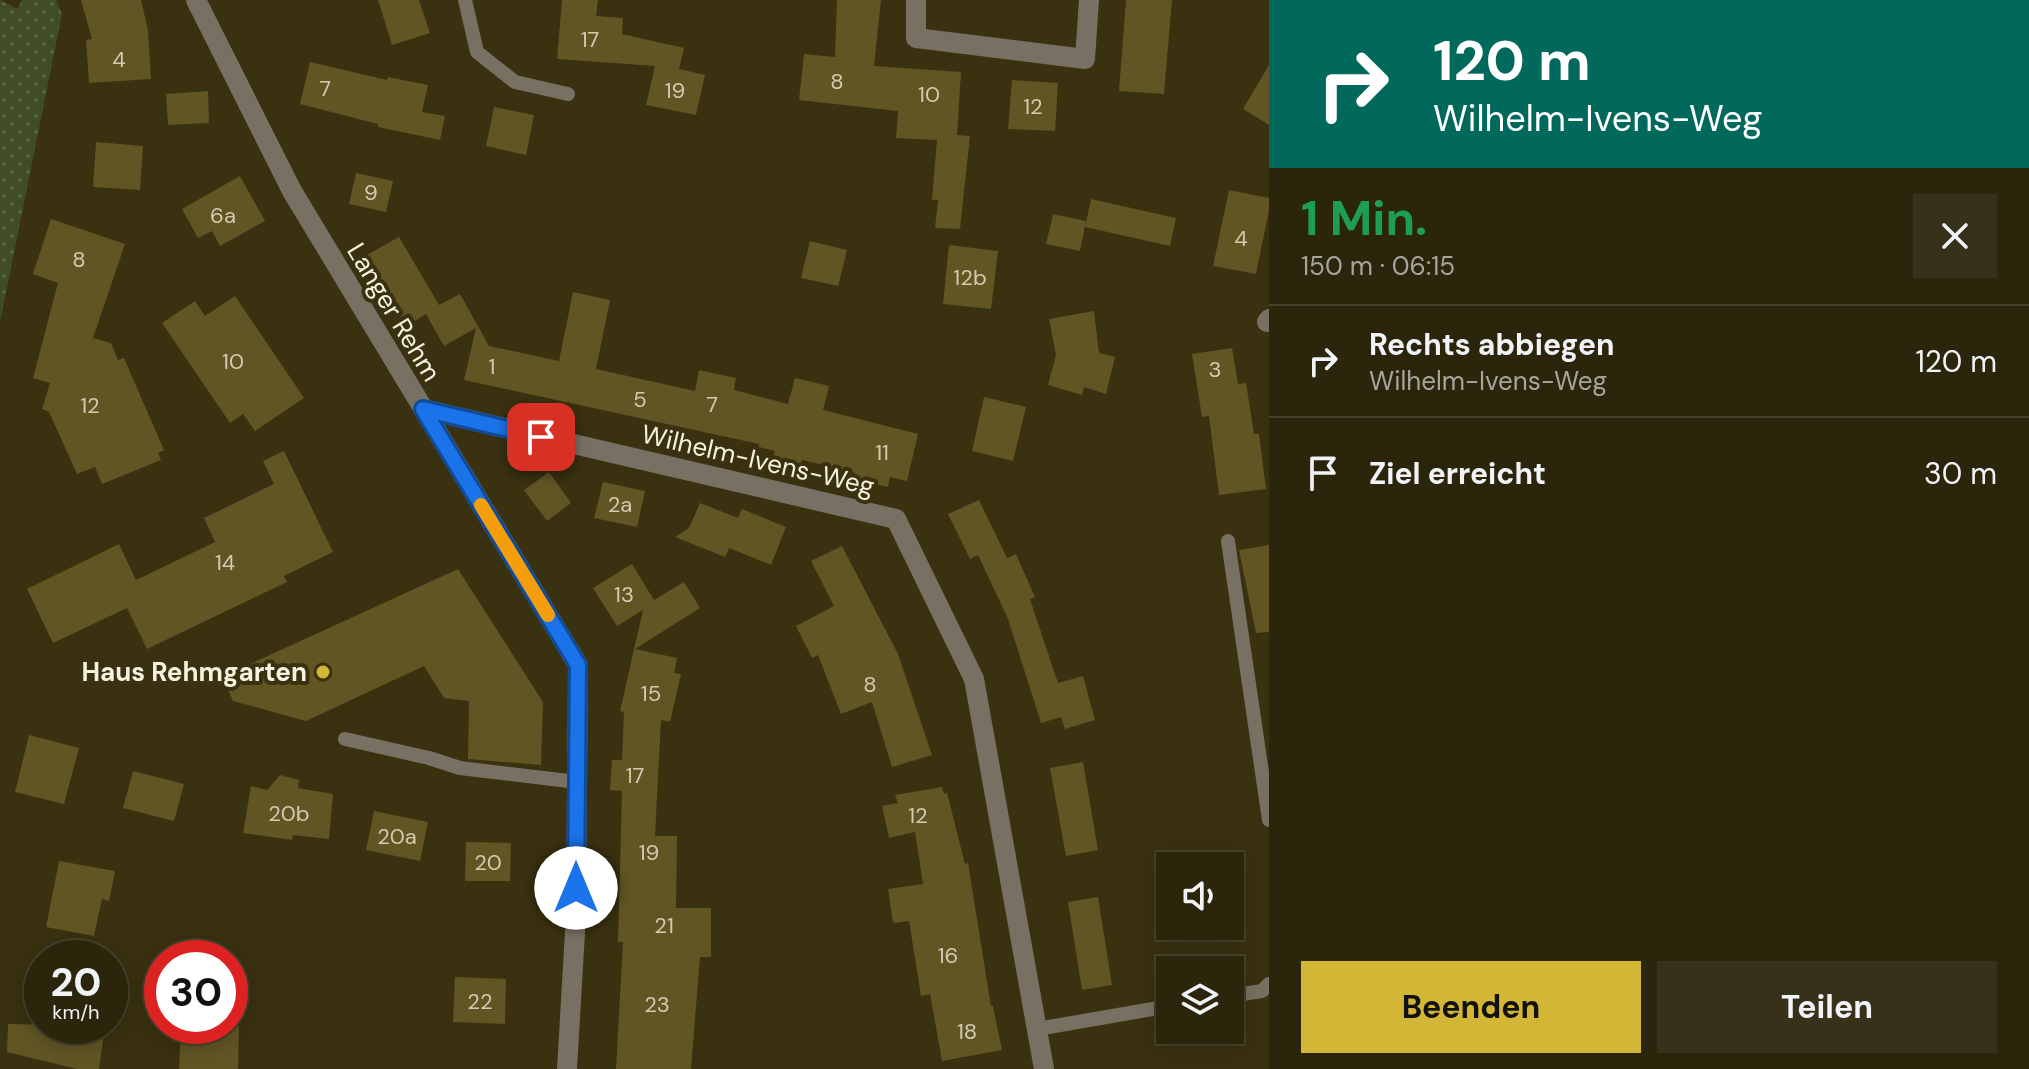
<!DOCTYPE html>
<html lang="de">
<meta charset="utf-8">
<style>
:root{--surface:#2b250c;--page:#37311a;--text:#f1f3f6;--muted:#a6a59d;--line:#47422d;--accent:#d3b635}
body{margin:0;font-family:"DM Sans",sans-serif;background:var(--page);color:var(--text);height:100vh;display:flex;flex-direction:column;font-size:30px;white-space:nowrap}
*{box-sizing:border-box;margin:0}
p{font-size:26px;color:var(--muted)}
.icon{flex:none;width:44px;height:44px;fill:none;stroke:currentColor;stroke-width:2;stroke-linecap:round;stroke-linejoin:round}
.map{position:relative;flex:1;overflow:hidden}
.side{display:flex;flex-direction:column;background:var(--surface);width:760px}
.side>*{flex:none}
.hud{background:#00695c;color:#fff;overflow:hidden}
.buttons{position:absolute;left:1156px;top:852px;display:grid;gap:16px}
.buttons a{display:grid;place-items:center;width:88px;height:88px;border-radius:0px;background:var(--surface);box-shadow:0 4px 20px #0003,0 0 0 2px var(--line);font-size:40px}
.speed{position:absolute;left:24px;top:940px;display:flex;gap:16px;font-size:40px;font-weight:700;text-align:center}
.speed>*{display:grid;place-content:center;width:104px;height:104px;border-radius:50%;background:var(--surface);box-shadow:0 4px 20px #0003,0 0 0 2px var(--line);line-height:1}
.speed small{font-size:20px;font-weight:400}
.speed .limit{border:12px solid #d22;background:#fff;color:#111}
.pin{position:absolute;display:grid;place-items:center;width:68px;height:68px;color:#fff;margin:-34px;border-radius:16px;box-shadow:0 4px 12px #0006}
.me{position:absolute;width:88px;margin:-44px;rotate:0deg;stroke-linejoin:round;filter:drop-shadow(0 0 6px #0008)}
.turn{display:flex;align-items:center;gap:28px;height:168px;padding:0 32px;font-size:36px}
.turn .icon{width:104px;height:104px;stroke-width:2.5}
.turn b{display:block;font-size:56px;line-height:68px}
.round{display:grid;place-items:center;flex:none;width:84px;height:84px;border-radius:0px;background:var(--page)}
.summary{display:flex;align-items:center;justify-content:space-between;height:136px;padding:0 32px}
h1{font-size:48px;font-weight:700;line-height:60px;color:#1e9e55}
.button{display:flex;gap:16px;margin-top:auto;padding:16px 32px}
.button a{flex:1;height:92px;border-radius:0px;background:var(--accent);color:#111;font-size:32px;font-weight:700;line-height:92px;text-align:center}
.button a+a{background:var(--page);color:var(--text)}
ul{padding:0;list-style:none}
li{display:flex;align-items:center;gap:24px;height:112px;padding:0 32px;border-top:2px solid var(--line)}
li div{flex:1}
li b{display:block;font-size:30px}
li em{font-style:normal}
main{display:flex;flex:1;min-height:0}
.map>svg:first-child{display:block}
.grass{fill:url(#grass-dots)}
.building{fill:#615524}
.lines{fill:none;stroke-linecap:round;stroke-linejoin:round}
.service{stroke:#787163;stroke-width:14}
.minor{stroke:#787163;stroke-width:20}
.route-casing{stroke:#114b97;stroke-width:20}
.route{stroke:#1a73e8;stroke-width:14}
.slow{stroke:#f59e0b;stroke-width:14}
.poi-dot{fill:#d3b635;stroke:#393110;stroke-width:3}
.labels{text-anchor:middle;stroke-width:8;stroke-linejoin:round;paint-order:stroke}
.number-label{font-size:22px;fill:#d2cbb1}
.street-label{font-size:26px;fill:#f7f2e0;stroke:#393110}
.poi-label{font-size:26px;font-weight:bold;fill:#f7f2e0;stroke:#393110;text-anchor:end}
</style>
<main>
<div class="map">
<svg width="1269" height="1069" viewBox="0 0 1269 1069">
<defs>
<pattern id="grass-dots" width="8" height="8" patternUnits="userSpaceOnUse" patternTransform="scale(2)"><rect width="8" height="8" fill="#404d24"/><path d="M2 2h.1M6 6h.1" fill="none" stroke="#5c6744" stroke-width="1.8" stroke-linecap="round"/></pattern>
</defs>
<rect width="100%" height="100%" fill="#393110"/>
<path class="grass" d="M0,0L18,9L22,0H56L62,14L0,322Z"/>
<path class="building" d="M81,0H141L148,30L151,79L89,83L86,40L92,39Z
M378,0H419L430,33L392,45Z
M562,0H598L596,16L623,18L622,34L684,48L679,69L705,75L696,115L646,105L655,66L557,59Z
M837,0H881L874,66L961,72L957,135L970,136L960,229L935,228L938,200H932L937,140L896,138L898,111L799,100L804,54L835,57Z
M1126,0H1172L1164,94L1119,91Z
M310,62L387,80L388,77L428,85L422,112L445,116L440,140L378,127V124L300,104Z
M1269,65V125L1243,109Z
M1012,80L1058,83L1055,131L1008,129Z
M208,91L209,123L168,125L166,94Z
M494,107L534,115L526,155L486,146Z
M96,142L143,146L140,190L93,187Z
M356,173L393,181L386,212L349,204Z
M240,176L265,221L220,246L212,231L198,238L182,209Z
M1229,190L1269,198V210L1256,274L1213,266Z
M1091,199L1176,218L1170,246L1085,227Z
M1053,214L1086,221L1080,251L1046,244Z
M51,219L125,244L93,338L111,343L118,360L124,358L164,450L158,453L161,460L102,484L95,467L77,474L49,412L42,409L50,383L33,378L58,283L33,274Z
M399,237L439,305L460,294L489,346L559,361L573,292L610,300L596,369L695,391L699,370L736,378L734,390L788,404L795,378L829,386L823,410L918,434L907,481L890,477L888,487L853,479L854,472L802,460L801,466L773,459L775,451L759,447V444L464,380L476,328L444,346L426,314L406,326L365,256Z
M810,241L847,250L838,286L801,278Z
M949,245L998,251L991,309L943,304Z
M235,296L304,398L255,431L243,414L230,423L162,323L195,301L205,316Z
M1094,311L1099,353L1115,357L1106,394L1084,387L1082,395L1048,385L1056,355L1049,319Z
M1232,348L1238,384L1246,383L1254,434H1259L1266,489L1219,495L1209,416L1202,417L1192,354Z
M984,397L1026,407L1013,461L972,451Z
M284,451L333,552L284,576L287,582L147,649L127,608L53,643L27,589L119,544L136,580L215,542L204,518L274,484L263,461Z
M549,472L571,503L547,521L524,490Z
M603,482L645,491L637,527L594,518Z
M979,500L1007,558L1016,554L1035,597L1030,599L1058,683L1083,676L1095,720L1065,729L1061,717L1041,723L1008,619L978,555L970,559L948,514Z
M700,503L738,518L742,509L786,527L771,565L729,548L725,557L675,537L689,528Z
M1269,545V632L1256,633L1239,550Z
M842,546L898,654L932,755L892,767L872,702L841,714L818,655L812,658L796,626L834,606L811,561Z
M632,564L654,600L684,582L700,608L635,649L677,658L674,673L681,674L670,722L661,720L655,836H677L676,908H711V957H700L691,1069H616L623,942H618L622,791L610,790L612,760H622L624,712L620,711L643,610L617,626L593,588Z
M458,569L543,702L541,765L468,759L469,701L444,698L424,666L306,721L233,701L222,677Z
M29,735L79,748L64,804L15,792Z
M1083,762L1098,850L1066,856L1050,768Z
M133,771L184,784L174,821L123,808Z
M280,775L299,780L298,788L333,794L329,839L293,835L292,840L243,833L251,786L267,790Z
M942,787L944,794L947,793L965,864L968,863L991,1006H993L1002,1050L942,1061L930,994L921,996L909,921L893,923L888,889L923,884L915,832L889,838L882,806L898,803L895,795Z
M374,811L428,822L420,861L366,850Z
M466,842L511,843L510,881H465Z
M59,861L115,871L109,901L102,899L94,936L46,927Z
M1098,897L1112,985L1082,990L1068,902Z
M455,977L506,979L505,1024L453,1022Z
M8,1024L105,1026L99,1069H77L7,1052Z
M181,1026H239L238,1069H179Z"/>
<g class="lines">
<path class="service" d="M465,0L477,52L515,82L568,94
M1228,541L1269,820
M345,739L429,758L460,768L577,782
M1230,996L1262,991L1269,984
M1037,1029L1170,1006"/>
<path class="minor" d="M196,0L292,191L578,665L576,915L567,1069
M916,0V38L1085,59L1089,0
M1267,322L1269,319
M423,409L896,519L974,679L1044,1069"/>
</g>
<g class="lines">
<g class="route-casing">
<path id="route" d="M541,437L423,409L578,665L576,888"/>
</g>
<use href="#route" class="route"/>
<path class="slow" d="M481,505L548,615"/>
</g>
<circle class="poi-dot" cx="323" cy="672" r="8"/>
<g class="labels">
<g class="number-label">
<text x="590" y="47">17</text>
<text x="119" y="67">4</text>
<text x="837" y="89">8</text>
<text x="325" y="96">7</text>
<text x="675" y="98">19</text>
<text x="929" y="102">10</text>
<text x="1033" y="114">12</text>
<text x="371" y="200">9</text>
<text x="223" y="223">6a</text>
<text x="1241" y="246">4</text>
<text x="79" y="267">8</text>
<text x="970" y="285">12b</text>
<text x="233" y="369">10</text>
<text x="492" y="374">1</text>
<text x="1215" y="377">3</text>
<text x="640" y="407">5</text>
<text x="712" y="412">7</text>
<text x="90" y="413">12</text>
<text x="882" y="460">11</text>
<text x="620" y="512">2a</text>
<text x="225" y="570">14</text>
<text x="624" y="602">13</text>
<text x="870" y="692">8</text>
<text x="651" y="701">15</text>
<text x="635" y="783">17</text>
<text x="289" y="821">20b</text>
<text x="918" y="823">12</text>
<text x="397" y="844">20a</text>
<text x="649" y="860">19</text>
<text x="488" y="870">20</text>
<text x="664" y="933">21</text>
<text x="948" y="963">16</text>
<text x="480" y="1009">22</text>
<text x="657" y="1012">23</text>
<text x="967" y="1039">18</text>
</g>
<g class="street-label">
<text transform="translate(394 312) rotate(59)" y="9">Langer Rehm</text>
<text transform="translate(758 460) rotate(13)" y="9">Wilhelm-Ivens-Weg</text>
</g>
<g class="poi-label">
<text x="307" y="681">Haus Rehmgarten</text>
</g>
</g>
</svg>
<div class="buttons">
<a><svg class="icon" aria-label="sound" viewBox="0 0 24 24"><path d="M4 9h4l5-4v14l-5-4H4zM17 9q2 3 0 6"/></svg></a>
<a><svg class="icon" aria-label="layers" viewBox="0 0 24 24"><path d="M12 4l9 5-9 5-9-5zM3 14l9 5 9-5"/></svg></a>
</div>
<div class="speed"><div>20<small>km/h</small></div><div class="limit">30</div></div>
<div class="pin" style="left:541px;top:437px;background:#d93025"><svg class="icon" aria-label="arrive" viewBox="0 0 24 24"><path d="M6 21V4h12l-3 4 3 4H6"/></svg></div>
<svg class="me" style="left:576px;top:888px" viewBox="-20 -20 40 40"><circle r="19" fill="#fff"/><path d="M0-13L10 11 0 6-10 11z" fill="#1a73e8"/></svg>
</div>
<section class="side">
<div class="hud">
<div class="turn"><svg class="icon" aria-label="right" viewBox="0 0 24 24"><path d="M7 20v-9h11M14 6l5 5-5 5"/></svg><div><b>120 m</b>Wilhelm-Ivens-Weg</div></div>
</div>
<div class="summary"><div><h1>1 Min.</h1><p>150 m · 06:15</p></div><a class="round"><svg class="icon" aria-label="close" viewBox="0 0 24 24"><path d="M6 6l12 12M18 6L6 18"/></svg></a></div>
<ul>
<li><svg class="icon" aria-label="right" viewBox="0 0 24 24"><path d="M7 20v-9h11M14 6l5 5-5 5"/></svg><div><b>Rechts abbiegen</b><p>Wilhelm-Ivens-Weg</p></div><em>120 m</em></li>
<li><svg class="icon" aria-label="arrive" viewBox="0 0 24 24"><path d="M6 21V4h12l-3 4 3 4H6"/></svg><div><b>Ziel erreicht</b></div><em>30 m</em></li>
</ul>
<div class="button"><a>Beenden</a><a>Teilen</a></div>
</section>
</main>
